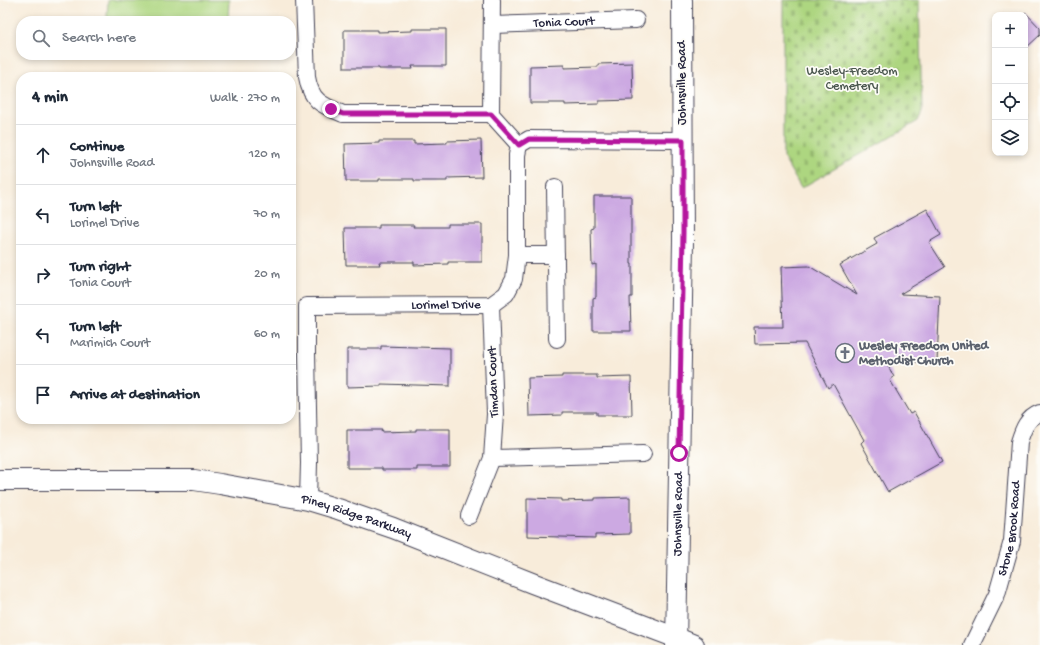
<!DOCTYPE html>
<meta charset="utf-8">
<style>
body{margin:0;font-family:"Gochi Hand",sans-serif;background:#f6f6f7;color:#1f2937}
.controls{position:absolute;right:12px;top:12px;display:grid;overflow:hidden;border-radius:8px;box-shadow:0 2px 6px #0003}
.controls button{width:36px;height:36px;display:grid;place-items:center;padding:0;border:0;border-bottom:1px solid #e0e1e3;background:#fff;color:#1f2937;font:20px sans-serif}
.stop{position:absolute;width:12px;height:12px;margin:-9px;border:3px solid #b5179e;border-radius:50%;background:#fff}
.stop.end{background:#b5179e;border-color:#fff;box-shadow:0 1px 4px #0008}
.list{margin:0;padding:0;list-style:none}
h2{display:flex;justify-content:space-between;align-items:center;height:52px;margin:0;padding:0 16px;font-size:17px}
h2 small{font-size:13px;font-weight:400;color:#747a83}
.list li{display:grid;grid-template-columns:26px 1fr auto;gap:12px;align-items:center;box-sizing:border-box;height:60px;padding:0 16px;border-top:1px solid #e0e1e3}
.list b{display:block;font-size:15px;white-space:nowrap}
.list p{margin:0;font-size:13px;white-space:nowrap;color:#747a83}
.list em{font-size:13px;font-style:normal;color:#747a83}
.icon{flex:none;width:22px;height:22px;fill:none;stroke:currentColor;stroke-width:2;stroke-linecap:round;stroke-linejoin:round}
.map{position:relative;flex:none;width:1040px;height:645px;overflow:hidden}
.search{position:absolute;background:#fff;box-shadow:0 2px 6px #0003;left:16px;top:16px;width:280px;height:44px;display:flex;align-items:center;gap:10px;box-sizing:border-box;padding:0 14px;border-radius:16px;color:#747a83;font-size:15px}
.panel{position:absolute;background:#fff;box-shadow:0 2px 6px #0003;left:16px;top:72px;width:280px;height:352px;border-radius:16px}
.map>svg:first-child{display:block}
.green{fill:#add680;stroke:#687c5e}
.cemetery{fill:url(#cemetery-stones);stroke:#687c5e}
.water{fill:url(#water-rules);stroke:#30657d}
.building{fill:#cca9e2}
.lines{fill:none;stroke-linecap:round;stroke-linejoin:round}
.minor-casing{stroke:#424053;stroke-width:18}
.tertiary-casing{stroke:#424053;stroke-width:22}
.minor{stroke:#fff;stroke-width:16}
.tertiary{stroke:#fff;stroke-width:20}
.route{stroke:#b5179e;stroke-width:5}
.labels{text-anchor:middle;dominant-baseline:central;stroke-width:3.5;stroke-linejoin:round;paint-order:stroke}
.street-label{font-size:13px;fill:#22223b;stroke:#fdfcf7}
.park-label{font-size:13px;fill:#4c5850;stroke:#fdfcf7}
.worship-label{font-size:13px;font-weight:bold;fill:#5b616d;stroke:#fdfcf7;text-anchor:start}
</style>
<div class="map">
<svg width="1040" height="645" viewBox="0 0 1040 645">
<defs>
<pattern id="cemetery-stones" width="16" height="16" patternUnits="userSpaceOnUse"><rect width="16" height="16" fill="#add680"/><path d="M2 7V4a2 2 0 0 1 4 0v3zM10 15v-3a2 2 0 0 1 4 0v3z" fill="#95b770"/></pattern>
<pattern id="water-rules" width="6" height="5" patternUnits="userSpaceOnUse"><rect width="6" height="5" fill="#3fa8bf"/><path d="M0 2.5h6" fill="none" stroke="#34889c"/></pattern>
</defs>
<rect width="100%" height="100%" fill="#fdfcf7"/>
<filter id="ink" filterUnits="userSpaceOnUse"><feTurbulence type="fractalNoise" baseFrequency=".025" numOctaves="2"/><feDisplacementMap in="SourceGraphic" scale="8" xChannelSelector="R" yChannelSelector="G"/><feConvolveMatrix kernelMatrix="1 2 1 2 8 2 1 2 1" color-interpolation-filters="sRGB"/></filter>
<filter id="wash" filterUnits="userSpaceOnUse"><feTurbulence type="fractalNoise" baseFrequency=".012" numOctaves="4" result="noise"/><feDisplacementMap in="SourceGraphic" scale="16" xChannelSelector="R" yChannelSelector="G"/><feGaussianBlur stdDeviation="0.9" result="paint"/><feColorMatrix in="noise" values="0 0 0 0 0 0 0 0 0 0 0 0 0 0 0 0 0 1.4 0 .05"/><feComposite in="paint" operator="in"/></filter>
<g filter="url(#wash)">
<rect width="100%" height="100%" fill="#f8ecda"/>
<!-- green -->
<path class="green" d="M108,0H229L228,21L107,18Z"/>
<!-- cemetery -->
<path class="cemetery" d="M783,0H919L922,112L918,121L801,188L783,157Z"/>
<!-- water -->
<path class="water" d="M1025,94L1029,99L1027,107L1029,116L1025,120Z"/>
<g id="blocks">
<!-- building -->
<g class="building">
<path d="M1025,12L1040,28V35L1025,49Z"/>
<path d="M412,29H446V66H412L413,69H379V68H344V30H378V32L412,31Z"/>
<path d="M632,63L633,100L599,101V104L565,105V103H530V66L564,65V68L598,67V64Z"/>
<path d="M481,140L482,177L447,178V181H414V179H379V181H346L345,144L379,143V141H414V144L447,143V141Z"/>
<path d="M594,196H631V264H632V297H630L631,331H593V298L596,297V264L592,265L591,229L594,228Z"/>
<path d="M927,209L941,235L929,242L945,267L900,294L940,296L937,362H886L894,377L890,380L910,414L914,412L942,462L888,492L861,443L864,440L833,384L828,388L805,343L755,344L754,327H783L781,267L809,266L857,295L840,265L877,244L874,238Z"/>
<path d="M448,224H482V262H448V264L414,265V262H379L380,265H346L345,228H379V225H414L413,227H448Z"/>
<path d="M381,346L450,348V386L381,384V386L347,387V349H381Z"/>
<path d="M562,375H597V378L631,377L632,415H597V412H562V415L529,416L528,378L562,377Z"/>
<path d="M416,429H450V467H417V470H382V468H347V430H382L381,432L416,431Z"/>
<path d="M630,497V534L595,535V538L527,536V498L561,499V501L595,500V498Z"/>
</g>
</g>
</g>
<g filter="url(#ink)">
<use href="#blocks" fill-opacity="0" stroke="#424053" stroke-width="1"/>
<g class="lines">
<defs>
<g id="minor">
<path d="M304,0L307,77C311,101 321,105 343,114H491"/>
<path d="M492,0L491,114L519,145"/>
<path id="s1" d="M492,25L636,20"/>
<path d="M555,187L557,339"/>
<path d="M517,255H556"/>
<path d="M492,458L643,454"/>
<path id="s2" d="M308,500L309,463L307,352V306L491,305L506,294L514,279L517,255V155L519,145L529,139L683,140"/>
<path d="M469,516L492,458L495,414L491,305"/>
<path id="s3" d="M972,645L997,594L1012,541L1019,442C1023,429 1027,418 1040,413"/>
</g>
<g id="tertiary">
<path id="s4" d="M0,480H194L220,484L308,500L338,509L393,528L532,583L677,638L694,645"/>
<path id="s5" d="M676,645L683,241L682,0"/>
</g>
</defs>
<!-- minor casing -->
<use href="#minor" class="minor-casing"/>
<!-- tertiary casing -->
<use href="#tertiary" class="tertiary-casing"/>
<!-- minor -->
<use href="#minor" class="minor"/>
<!-- tertiary -->
<use href="#tertiary" class="tertiary"/>
</g>
</g>
<g class="lines" filter="url(#ink)">
<!-- route -->
<path class="route" d="M331,109L343,114H491L519,145L529,139L683,140V233L679,453"/>
</g>
<!-- icons -->
<defs>
<symbol id="church-ring" viewBox="-11 -11 22 22"><circle r="9.5" fill="#fdfcf7" stroke="#6b7280" stroke-width="1.5"/><path d="M-1.2-6h2.4v3.5h3.3v2.4h-3.3V6h-2.4V-.1h-3.3v-2.4h3.3Z" fill="#6b7280"/></symbol>
</defs>
<g fill-rule="evenodd">
<use href="#church-ring" x="834" y="342" width="22" height="22"/>
</g>
<g class="labels">
<!-- street labels -->
<g class="street-label">
<text stroke="none"><textPath href="#s1" startOffset="72">Tonia Court</textPath></text>
<text transform="translate(682 83) rotate(-90)">Johnsville Road</text>
<text stroke="none"><textPath href="#s2" startOffset="333">Lorimel Drive</textPath></text>
<text transform="translate(494 382) rotate(-92)">Timdan Court</text>
<text stroke="none"><textPath href="#s5" startOffset="131">Johnsville Road</textPath></text>
<text stroke="none"><textPath href="#s4" startOffset="361">Piney Ridge Parkway</textPath></text>
<text stroke="none"><textPath href="#s3" startOffset="124">Stone Brook Road</textPath></text>
</g>
<!-- park labels -->
<g class="park-label">
<text x="852" y="71">Wesley-Freedom<tspan x="852" dy="15">Cemetery</tspan></text>
</g>
<!-- worship labels -->
<g class="worship-label">
<text x="859" y="346">Wesley Freedom United<tspan x="859" dy="15">Methodist Church</tspan></text>
</g>
</g>
</svg>
<div class="controls">
<button>+</button>
<button>−</button>
<button><svg class="icon" aria-label="locate" viewBox="0 0 24 24"><circle cx="12" cy="12" r="6"/><path d="M12 2v4M12 18v4M2 12h4M18 12h4"/></svg></button>
<button><svg class="icon" aria-label="layers" viewBox="0 0 24 24"><path d="M12 4l9 5-9 5-9-5zM3 14l9 5 9-5"/></svg></button>
</div>
<div class="stop" style="left:679px;top:453px"></div>
<div class="stop end" style="left:331px;top:109px"></div>
<div class="search"><svg class="icon" aria-label="search" viewBox="0 0 24 24"><circle cx="10" cy="10" r="6"/><path d="M15 15l6 6"/></svg>Search here</div>
<section class="panel">
<h2>4 min<small>Walk · 270 m</small></h2>
<ul class="list">
<li><svg class="icon" aria-label="ahead" viewBox="0 0 24 24"><path d="M12 20V5M6 11l6-6 6 6"/></svg><div><b>Continue</b><p>Johnsville Road</p></div><em>120 m</em></li>
<li><svg class="icon" aria-label="left" viewBox="0 0 24 24"><path d="M17 20v-9H6M10 6l-5 5 5 5"/></svg><div><b>Turn left</b><p>Lorimel Drive</p></div><em>70 m</em></li>
<li><svg class="icon" aria-label="right" viewBox="0 0 24 24"><path d="M7 20v-9h11M14 6l5 5-5 5"/></svg><div><b>Turn right</b><p>Tonia Court</p></div><em>20 m</em></li>
<li><svg class="icon" aria-label="left" viewBox="0 0 24 24"><path d="M17 20v-9H6M10 6l-5 5 5 5"/></svg><div><b>Turn left</b><p>Marimich Court</p></div><em>60 m</em></li>
<li><svg class="icon" aria-label="arrive" viewBox="0 0 24 24"><path d="M6 21V4h12l-3 4 3 4H6"/></svg><div><b>Arrive at destination</b></div></li>
</ul>
</section>
</div>
